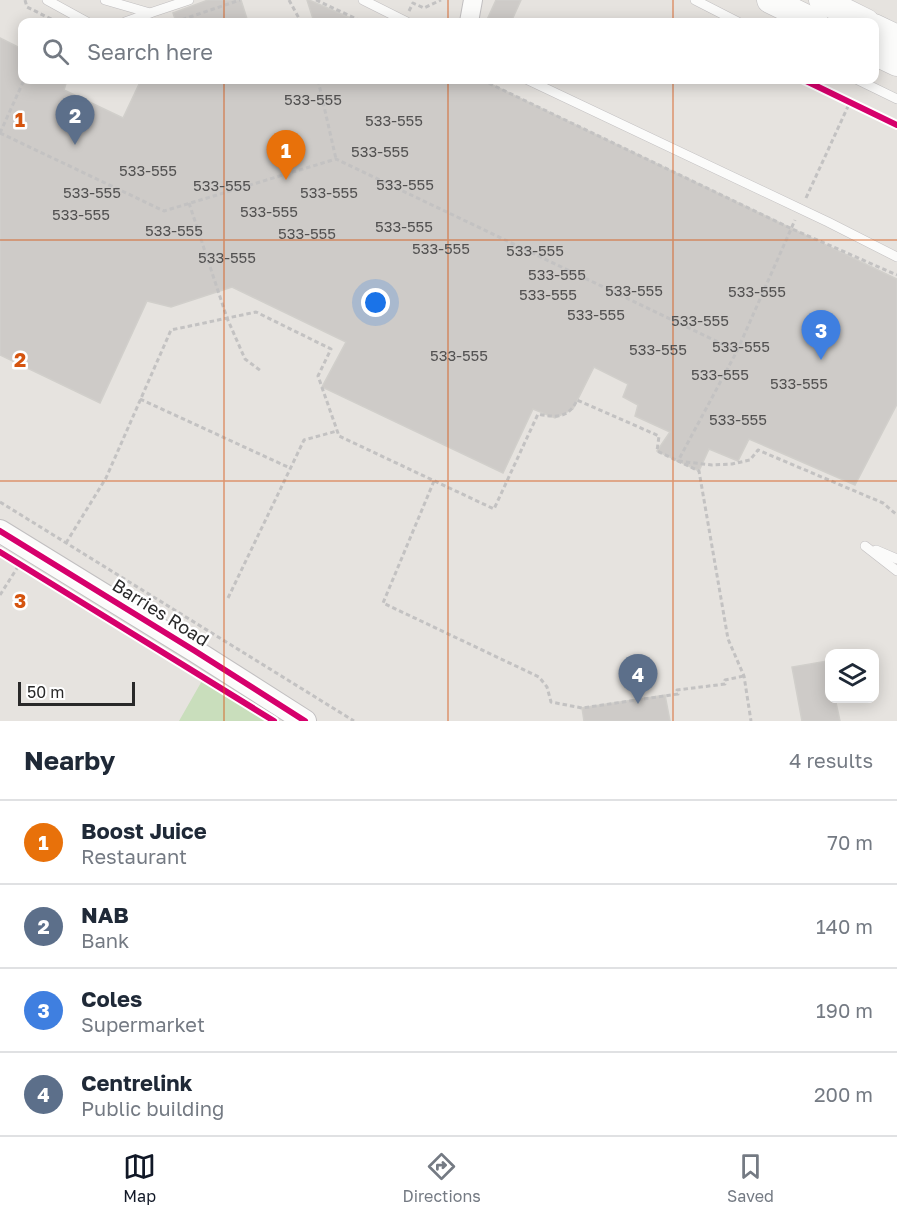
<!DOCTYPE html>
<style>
body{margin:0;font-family:"Golos Text",sans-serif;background:#f2f2f3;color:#1f2937}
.controls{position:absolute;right:18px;bottom:18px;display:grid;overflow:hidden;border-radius:12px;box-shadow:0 3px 15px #0003}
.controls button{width:54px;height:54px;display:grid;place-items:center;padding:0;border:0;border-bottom:2px solid #e0e1e3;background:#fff;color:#1f2937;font:30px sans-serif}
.scale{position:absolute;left:18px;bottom:15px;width:117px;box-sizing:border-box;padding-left:6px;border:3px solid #292929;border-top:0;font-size:16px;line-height:21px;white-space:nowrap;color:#292929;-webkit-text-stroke:4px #fff;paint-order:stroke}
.you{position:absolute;left:376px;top:303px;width:21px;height:21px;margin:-15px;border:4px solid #fff;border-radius:50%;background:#1a73e8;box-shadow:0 0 0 9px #1a73e833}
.badge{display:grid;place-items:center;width:39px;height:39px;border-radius:50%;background:#111827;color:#fff;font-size:20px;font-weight:700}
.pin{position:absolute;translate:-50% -50px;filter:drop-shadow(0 2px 3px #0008)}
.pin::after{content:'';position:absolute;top:32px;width:21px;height:18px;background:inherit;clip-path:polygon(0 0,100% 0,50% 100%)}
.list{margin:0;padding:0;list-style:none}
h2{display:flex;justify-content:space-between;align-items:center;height:78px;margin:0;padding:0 24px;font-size:26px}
h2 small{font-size:20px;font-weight:400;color:#747a83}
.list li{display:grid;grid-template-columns:39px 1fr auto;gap:18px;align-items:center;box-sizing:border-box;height:84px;padding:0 24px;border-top:2px solid #e0e1e3}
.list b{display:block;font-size:22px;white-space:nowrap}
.list p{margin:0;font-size:20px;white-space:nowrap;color:#747a83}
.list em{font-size:20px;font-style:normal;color:#747a83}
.icon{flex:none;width:33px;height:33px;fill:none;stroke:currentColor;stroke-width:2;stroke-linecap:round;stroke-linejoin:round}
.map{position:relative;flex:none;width:897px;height:721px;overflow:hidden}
.search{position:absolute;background:#fff;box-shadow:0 3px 15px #0003;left:18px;right:18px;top:18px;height:66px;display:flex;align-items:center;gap:15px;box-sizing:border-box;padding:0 21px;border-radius:12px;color:#747a83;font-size:22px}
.sheet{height:414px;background:#fff}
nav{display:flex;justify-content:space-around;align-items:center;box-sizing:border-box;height:84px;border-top:2px solid #e0e1e3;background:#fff;font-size:16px;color:#747a83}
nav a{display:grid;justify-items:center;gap:3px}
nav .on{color:#111827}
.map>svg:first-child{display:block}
.green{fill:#c9debc}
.building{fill:#cecbc8;stroke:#d1cfcb;stroke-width:1.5}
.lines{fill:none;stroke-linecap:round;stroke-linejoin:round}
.service-casing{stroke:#c1bfc0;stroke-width:10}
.minor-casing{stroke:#c1bfc0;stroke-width:20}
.tertiary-casing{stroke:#c1bfc0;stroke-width:24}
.secondary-casing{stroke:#c1bfc0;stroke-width:27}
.path{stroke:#c3c2c2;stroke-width:3;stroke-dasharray:4.5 3;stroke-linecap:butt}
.service{stroke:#fbfbfa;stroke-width:9}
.minor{stroke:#fbfbfa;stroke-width:18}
.tertiary{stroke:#fbfbfa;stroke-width:22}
.secondary{stroke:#fbfbfa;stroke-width:26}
.cycleway-casing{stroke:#fff;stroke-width:10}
.cycleway{stroke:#d6006c;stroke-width:6}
.grid{fill:none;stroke:#d5540f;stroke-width:1.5;stroke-opacity:0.55}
.labels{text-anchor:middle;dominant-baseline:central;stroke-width:5;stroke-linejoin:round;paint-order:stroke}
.number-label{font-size:15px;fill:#535252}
.street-label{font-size:18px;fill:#292929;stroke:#fff}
.grid-label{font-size:20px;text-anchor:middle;font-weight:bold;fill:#d5540f;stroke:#fff;stroke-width:5;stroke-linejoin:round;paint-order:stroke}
</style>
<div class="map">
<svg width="897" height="721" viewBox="0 0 897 721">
<rect width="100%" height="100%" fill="#e6e3df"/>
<!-- green -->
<path class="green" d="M203,679L271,721H272H179Z"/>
<!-- building -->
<g class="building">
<path d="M208,0H241L248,22H176L173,13Z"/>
<path d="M307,0H309L360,22H314Z"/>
<path d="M496,0H521L511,22H486Z"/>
<path d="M0,38L22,49V80H67L64,90L123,118L141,80H482L897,279V404L855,485L749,439L738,461L709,449L699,471L657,451L670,432L635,416L638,405L623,397L628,384L594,367L573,409L555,418L533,409L503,473L322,387L346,342L232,287L171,307L147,301L100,403L0,355Z"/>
<path d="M827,661L830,673V698H835L840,721H802L792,667Z"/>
<path d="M665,695L670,721H584L582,708Z"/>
</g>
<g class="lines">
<defs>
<g id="service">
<path d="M47,0L87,22"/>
<path d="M105,0L150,13L189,0"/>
<path d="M363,0L407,22"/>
<path d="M695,0L738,22"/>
<path d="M125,22L150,13"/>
<path d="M528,80L828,222L897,257"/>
<path d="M858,80L897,99"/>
<path d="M865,546L897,571"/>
<path d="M876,550L897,559"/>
</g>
<path id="minor" d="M469,22L473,0"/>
<path id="tertiary" d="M0,531L195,651L305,721"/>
<g id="secondary">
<path d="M770,0L815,22"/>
<path d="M822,0L866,22"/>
<path d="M874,27L897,38"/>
<path d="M874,52L897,63"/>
</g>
</defs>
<!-- service casing -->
<use href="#service" class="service-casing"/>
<!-- minor casing -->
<use href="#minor" class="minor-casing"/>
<!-- tertiary casing -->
<use href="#tertiary" class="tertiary-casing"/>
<!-- secondary casing -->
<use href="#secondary" class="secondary-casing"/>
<!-- path -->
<g class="path">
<path d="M25,0L27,7L57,22"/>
<path d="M289,0L301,22"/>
<path d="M316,0L363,22"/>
<path d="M409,11L413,3L424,8L441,0"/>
<path d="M175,22L240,0"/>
<path d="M318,80L336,159"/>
<path d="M482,80L790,228L897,275"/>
<path d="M0,133L164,211L336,159L737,351L678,461L699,471L728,639L744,676L751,721"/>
<path d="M0,133L24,80"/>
<path d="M806,198L850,102"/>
<path d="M189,203L227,318L245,359L261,371"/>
<path d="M737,351L795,220"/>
<path d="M140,399L290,468"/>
<path d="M434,481L383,603L539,677L547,687L551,702L582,708L678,694L677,690L725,684V680L744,676"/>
<path d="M0,502L354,721"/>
<path d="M66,543L106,478L171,330L256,312L331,349L318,376L339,436L494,509L538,414C556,418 569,418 577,400L659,436L657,451L678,461L712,465L732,464L750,460L758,450L883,503L897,515"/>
<path d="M0,595L19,565"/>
<path d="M228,598L304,440L337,431"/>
</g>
<!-- service -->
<use href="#service" class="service"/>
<!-- minor -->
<use href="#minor" class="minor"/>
<!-- tertiary -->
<use href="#tertiary" class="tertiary"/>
<!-- secondary -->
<use href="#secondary" class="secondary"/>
<defs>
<g id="cycleway">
<path d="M804,80L897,125"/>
<path d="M0,531L195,651L305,721"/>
<path d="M0,552L274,721"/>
</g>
</defs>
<!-- cycleway casing -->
<use href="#cycleway" class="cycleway-casing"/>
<!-- cycleway -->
<use href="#cycleway" class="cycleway"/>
</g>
<!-- grid -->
<path class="grid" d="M224,0V22M448,0V22M673,0V22M224,80V721M448,80V721M673,80V721M0,240H897M0,481H897"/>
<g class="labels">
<!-- number labels -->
<g class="number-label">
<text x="313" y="99">533-555</text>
<text x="394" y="120">533-555</text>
<text x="380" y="151">533-555</text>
<text x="148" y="170">533-555</text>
<text x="405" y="184">533-555</text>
<text x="222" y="185">533-555</text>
<text x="92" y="192">533-555</text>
<text x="329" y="192">533-555</text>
<text x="269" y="211">533-555</text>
<text x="81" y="214">533-555</text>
<text x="404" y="226">533-555</text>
<text x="174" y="230">533-555</text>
<text x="307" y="233">533-555</text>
<text x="441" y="248">533-555</text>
<text x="535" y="250">533-555</text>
<text x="227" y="257">533-555</text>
<text x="557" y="274">533-555</text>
<text x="634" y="290">533-555</text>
<text x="757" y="291">533-555</text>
<text x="548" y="294">533-555</text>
<text x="596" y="314">533-555</text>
<text x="700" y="320">533-555</text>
<text x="741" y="346">533-555</text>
<text x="658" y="349">533-555</text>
<text x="459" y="355">533-555</text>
<text x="720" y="374">533-555</text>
<text x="799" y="383">533-555</text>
<text x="738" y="419">533-555</text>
</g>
<!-- street labels -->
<g class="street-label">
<text transform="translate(161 612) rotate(32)">Barries Road</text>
</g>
</g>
<g class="grid-label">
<text x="20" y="127">1</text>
<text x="20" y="367">2</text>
<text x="20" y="608">3</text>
</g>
</svg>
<div class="controls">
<button><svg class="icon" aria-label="layers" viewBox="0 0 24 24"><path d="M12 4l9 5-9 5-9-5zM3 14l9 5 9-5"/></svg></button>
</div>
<div class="scale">50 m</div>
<div class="you"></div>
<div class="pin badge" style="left:286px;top:180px;background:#e8710a">1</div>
<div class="pin badge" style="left:75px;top:145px;background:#5c6f8a">2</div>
<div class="pin badge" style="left:821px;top:360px;background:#3f7fe0">3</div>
<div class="pin badge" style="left:638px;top:704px;background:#5c6f8a">4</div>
<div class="search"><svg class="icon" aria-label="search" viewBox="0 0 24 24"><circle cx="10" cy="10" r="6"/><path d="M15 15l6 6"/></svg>Search here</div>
</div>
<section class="sheet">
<h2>Nearby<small>4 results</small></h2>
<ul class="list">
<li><span class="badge" style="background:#e8710a">1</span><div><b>Boost Juice</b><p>Restaurant</p></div><em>70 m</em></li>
<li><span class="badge" style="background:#5c6f8a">2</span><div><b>NAB</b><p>Bank</p></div><em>140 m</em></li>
<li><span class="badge" style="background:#3f7fe0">3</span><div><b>Coles</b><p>Supermarket</p></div><em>190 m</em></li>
<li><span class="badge" style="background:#5c6f8a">4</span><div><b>Centrelink</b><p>Public building</p></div><em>200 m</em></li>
</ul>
</section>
<nav>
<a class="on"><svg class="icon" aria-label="map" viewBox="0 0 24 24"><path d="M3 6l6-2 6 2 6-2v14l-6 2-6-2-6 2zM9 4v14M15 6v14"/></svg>Map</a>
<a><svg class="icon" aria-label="directions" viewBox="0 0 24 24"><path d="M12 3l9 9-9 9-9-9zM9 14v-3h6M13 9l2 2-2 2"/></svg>Directions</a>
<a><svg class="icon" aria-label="saved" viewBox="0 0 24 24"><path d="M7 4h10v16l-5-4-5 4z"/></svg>Saved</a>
</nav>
